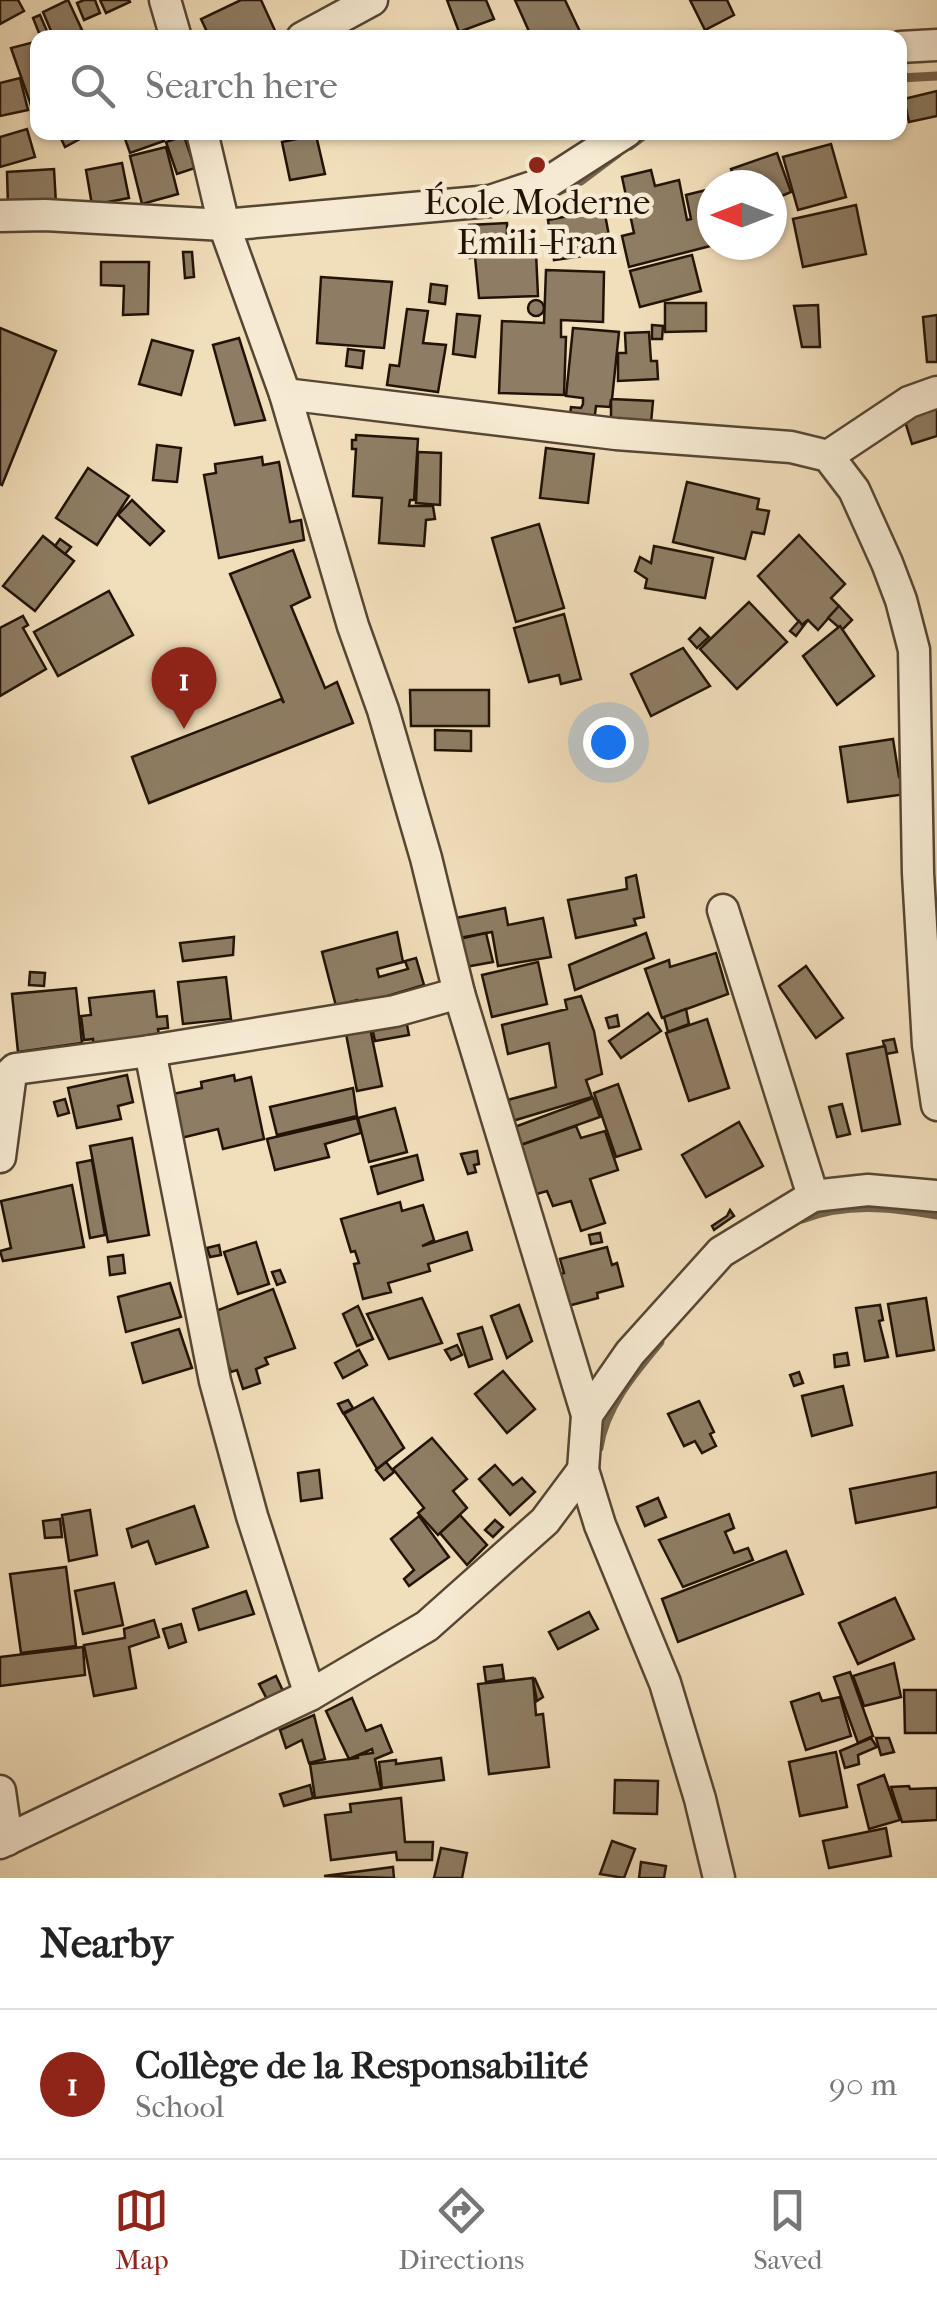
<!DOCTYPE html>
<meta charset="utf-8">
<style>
body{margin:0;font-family:"IM FELL French Canon",serif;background:#f2f2f2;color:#222}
.compass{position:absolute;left:697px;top:170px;width:90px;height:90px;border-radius:50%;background:#fff;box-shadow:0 2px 8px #0004;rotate:270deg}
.you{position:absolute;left:608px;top:742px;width:35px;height:35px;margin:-25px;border:8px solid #fff;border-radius:50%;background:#1a73e8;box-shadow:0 0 0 15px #1a73e833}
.badge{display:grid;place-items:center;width:65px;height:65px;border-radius:50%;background:#8f2418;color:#fff;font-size:32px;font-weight:700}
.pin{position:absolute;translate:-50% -82px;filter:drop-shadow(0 2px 5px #0008)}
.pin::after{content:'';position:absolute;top:52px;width:35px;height:30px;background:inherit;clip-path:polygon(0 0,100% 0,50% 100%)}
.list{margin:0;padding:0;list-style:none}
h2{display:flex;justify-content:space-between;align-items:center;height:130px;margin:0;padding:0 40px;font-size:42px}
h2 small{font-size:32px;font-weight:400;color:#767676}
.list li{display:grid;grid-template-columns:65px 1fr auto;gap:30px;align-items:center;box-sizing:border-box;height:150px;padding:0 40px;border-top:2px solid #e0e0e0}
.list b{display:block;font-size:38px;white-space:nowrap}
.list p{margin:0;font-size:32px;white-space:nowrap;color:#767676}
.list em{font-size:32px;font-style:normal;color:#767676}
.icon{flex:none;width:55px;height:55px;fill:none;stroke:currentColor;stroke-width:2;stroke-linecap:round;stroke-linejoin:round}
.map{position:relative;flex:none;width:937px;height:1878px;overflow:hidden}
.search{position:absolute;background:#fff;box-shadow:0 2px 8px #0004;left:30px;right:30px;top:30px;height:110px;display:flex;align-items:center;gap:25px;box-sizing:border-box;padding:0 35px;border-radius:20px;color:#767676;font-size:38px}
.sheet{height:280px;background:#fff}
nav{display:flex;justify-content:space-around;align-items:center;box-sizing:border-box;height:140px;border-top:2px solid #e0e0e0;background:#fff;font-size:28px;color:#767676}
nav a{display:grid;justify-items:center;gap:5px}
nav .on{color:#8f2418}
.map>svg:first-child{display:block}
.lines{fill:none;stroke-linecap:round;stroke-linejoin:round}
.stream{stroke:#74634d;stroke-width:9}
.building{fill:#8e7d64;stroke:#221306;stroke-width:2.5}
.street-casing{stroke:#564633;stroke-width:35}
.street{stroke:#f6ead2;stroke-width:30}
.poi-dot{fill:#8f2418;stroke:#f6ead2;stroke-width:4}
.labels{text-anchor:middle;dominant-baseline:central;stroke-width:9;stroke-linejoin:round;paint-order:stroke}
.poi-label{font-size:35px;fill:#221306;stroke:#f6ead2}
</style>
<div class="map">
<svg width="937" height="1878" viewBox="0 0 937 1878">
<rect width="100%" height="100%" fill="#f1deba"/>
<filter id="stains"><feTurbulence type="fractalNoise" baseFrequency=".002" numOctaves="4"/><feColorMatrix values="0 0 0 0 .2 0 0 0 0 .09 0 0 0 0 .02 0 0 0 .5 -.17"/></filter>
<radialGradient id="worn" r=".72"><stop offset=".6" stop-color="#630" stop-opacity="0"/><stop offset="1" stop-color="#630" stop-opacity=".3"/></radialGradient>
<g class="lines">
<!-- stream -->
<g class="stream">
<path d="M900,78L937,76"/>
<path d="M630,146L649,132"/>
<path d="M559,191L581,181L617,154"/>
<path d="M802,1219C847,1202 890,1207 937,1215"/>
<path d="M599,1448C605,1407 634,1373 660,1342"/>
</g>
</g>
<!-- building -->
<g class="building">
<path d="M0,0H18L24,11L0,24Z"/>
<path d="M68,0L82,30L65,38H54L43,12Z"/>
<path d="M84,0H95L100,13L84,20L77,3Z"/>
<path d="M100,0H129L130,2L106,13Z"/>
<path d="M241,0H261L277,35L270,38H210L201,19Z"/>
<path d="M447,0H486L494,19L459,32Z"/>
<path d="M515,0H565L583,38H532Z"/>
<path d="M690,0H727L734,15L705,30Z"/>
<path d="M40,15L50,38H41L33,18Z"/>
<path d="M38,41V109L33,111L11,48Z"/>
<path d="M20,78L28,110L0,116V83Z"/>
<path d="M937,91V116L909,122L904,99Z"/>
<path d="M27,129L35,157L0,167V137Z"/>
<path d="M58,132H90L91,133L65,147Z"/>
<path d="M133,132H161L164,141L130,153L124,136Z"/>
<path d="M316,135L325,174L290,180L282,142Z"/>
<path d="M184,136L195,168L177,174L166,142Z"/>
<path d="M831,144L846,197L798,210L783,157Z"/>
<path d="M166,147L178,194L142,204L130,156Z"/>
<path d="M777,153L791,192L772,200V185H737L731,169Z"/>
<path d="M122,163L129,198L92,205L86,170Z"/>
<path d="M54,169L56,204L8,206L7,172Z"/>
<path d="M651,170L655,186L679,180L687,220L691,219L686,195L706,190L712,214L707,215L714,245L629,267L622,236L634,233L622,177Z"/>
<path d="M856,205L866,254L803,267L793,219Z"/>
<path d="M604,209L612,252L554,260L548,220Z"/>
<path d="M507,223V233L535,231L538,296L479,298L475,257L470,258L469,225Z"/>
<path d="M183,252H192L194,277L185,278Z"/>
<path d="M692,255L701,291L640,307L630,271Z"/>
<path d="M101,262H149L148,314L123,315L124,286L101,285Z"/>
<path d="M546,270L604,272L603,322L561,320V337H566L564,395L499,393L502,321L544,323Z"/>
<path d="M321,277L392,282L384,348L317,343Z"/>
<path d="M431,284L447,286L445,304L429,302Z"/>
<circle cx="536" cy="308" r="8"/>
<path d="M665,303H706V331L665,332Z"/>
<path d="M818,305L820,347H802L794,306Z"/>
<path d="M407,309L428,311L423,343L446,345L438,392L387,385L390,365L399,366Z"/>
<path d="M457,314L480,316L475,357L453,354Z"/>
<path d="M937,315V362H927L923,317Z"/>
<path d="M652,325L663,326L662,339H652Z"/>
<path d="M0,328L56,351L2,485L0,484Z"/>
<path d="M573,328L619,332L612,399L653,401L651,423L611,424V399L610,407L596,406L594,422L570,416L571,407L581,408L583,404V398L566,396Z"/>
<path d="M649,332L651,361H657L658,379L618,381V353H626L625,333Z"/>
<path d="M239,338L265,420L235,425L213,345Z"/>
<path d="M152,340L193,351L181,395L139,384Z"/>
<path d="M348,349L364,351L362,368L346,366Z"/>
<path d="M937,408V436L912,444L904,418Z"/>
<path d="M356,435L418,439L414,500H410L409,506H433L435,519L426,520L424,546L379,543L382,498L353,496L356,449H352V440H356Z"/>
<path d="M157,445L181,448L177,482L153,480Z"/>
<path d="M546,448L594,454L588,503L540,498Z"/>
<path d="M418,452L441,453L440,505L416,503Z"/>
<path d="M262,457L263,465L279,462L290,522L301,520L304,540L219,558L204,475L216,473L215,464Z"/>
<path d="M88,468L129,496L97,545L56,518Z"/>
<path d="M687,482L759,499L757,509L769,511L764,534L752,532L745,559L673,542Z"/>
<path d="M132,500L164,531L150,545L118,515Z"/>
<path d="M539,524L564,608L516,622L492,538Z"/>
<path d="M799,535L845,584L831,598L839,606L818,630L808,620L802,625L758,576Z"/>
<path d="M43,536L74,561L35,611L3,586Z"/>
<path d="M60,539L71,547L65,554L55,546Z"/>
<path d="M654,546L713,558L705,598L645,588L647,579L635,571L640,557L651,563Z"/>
<path d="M293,550L310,597L291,606L325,688L337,682L353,723L149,803L132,757L281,699L284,703L230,574Z"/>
<path d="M109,591L133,635L58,676L34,632Z"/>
<path d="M749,602L787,642L737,689L700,649Z"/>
<path d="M839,606L852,620L842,630L828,618Z"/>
<path d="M564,614L581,679L561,684L559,675L529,682L514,628Z"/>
<path d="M23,616L28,625L23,628L46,669L0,696V628Z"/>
<path d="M808,620L796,636L790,631L799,621L802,625Z"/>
<path d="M840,626L874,676L837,705L803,656Z"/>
<path d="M700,628L709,637L697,648L689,639Z"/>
<path d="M683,648L710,686L651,716L631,674Z"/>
<path d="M410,690H489V726H411Z"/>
<path d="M435,730L471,731V751L435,750Z"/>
<path d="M893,739L899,777L904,776L906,794L848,802L840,747Z"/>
<path d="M636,875L644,917L634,919L636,925L576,938L568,900L627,889L626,878Z"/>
<path d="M505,908L508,925L543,918L551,957L498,966L492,932L459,938L456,918Z"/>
<path d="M397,932L403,962L377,969L379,977L408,969L405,961L416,958L424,985L358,1005L357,1000L336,1006L322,952Z"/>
<path d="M486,933L493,962L465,967L459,939Z"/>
<path d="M646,933L654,958L575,990L569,965Z"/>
<path d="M234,937L233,955L183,961L180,943Z"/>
<path d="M716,953L728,994L662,1018L645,969L669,960L670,967Z"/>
<path d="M538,962L547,1004L492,1017L482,975Z"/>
<path d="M806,966L843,1018L816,1038L779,986Z"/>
<path d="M30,972L45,973L44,986L29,985Z"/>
<path d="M226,977L231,1019L183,1024L178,982Z"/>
<path d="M76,988L82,1043L18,1052L12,994Z"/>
<path d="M154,991L157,1017L167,1016L168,1028L158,1029L160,1042L94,1049L93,1039L84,1040L81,1016L91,1015L89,998Z"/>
<path d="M581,996L594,1031L602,1074L586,1080L592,1097L506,1123L500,1102L556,1087L549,1043L508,1054L502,1025L567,1009L565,1000Z"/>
<path d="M686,1009L689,1024L668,1032L664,1017Z"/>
<path d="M648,1013L661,1031L621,1058L609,1041Z"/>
<path d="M617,1015L619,1026L609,1028L606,1018Z"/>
<path d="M707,1019L729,1088L689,1101L666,1033Z"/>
<path d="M406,1020L409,1035L375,1041L372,1027Z"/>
<path d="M370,1028L382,1086L357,1091L346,1034Z"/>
<path d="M894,1039L897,1052L886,1054L883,1041Z"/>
<path d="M885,1046L900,1124L862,1131L847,1054Z"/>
<path d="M127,1075L133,1102L118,1106L121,1119L77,1128L68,1088Z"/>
<path d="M234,1075L235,1081L251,1077L264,1139L223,1149L218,1129L177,1139L168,1095L202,1088L201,1082Z"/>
<path d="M618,1084L641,1149L616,1157L594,1093Z"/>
<path d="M353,1088L357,1116L277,1135L270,1107Z"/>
<path d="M593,1098L600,1117L515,1147L509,1129Z"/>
<path d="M65,1099L69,1113L58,1116L54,1102Z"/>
<path d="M842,1104L850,1134L837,1137L829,1107Z"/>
<path d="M395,1108L407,1152L369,1162L358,1118Z"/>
<path d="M357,1118L361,1133L325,1144L329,1157L275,1170L267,1139Z"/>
<path d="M739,1122L763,1166L706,1197L682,1155Z"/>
<path d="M576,1126L581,1138L605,1131L618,1170L590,1179L605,1223L581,1231L571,1201L553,1206L547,1191L530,1196L515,1147Z"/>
<path d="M132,1138L149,1235L108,1242L90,1146Z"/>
<path d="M477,1151L479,1164L474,1165L476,1172L468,1174L461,1154Z"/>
<path d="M417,1155L423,1180L378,1194L371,1167Z"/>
<path d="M92,1160L105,1235L90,1238L77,1163Z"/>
<path d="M72,1185L84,1247L3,1261L0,1251L11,1248L1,1201Z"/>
<path d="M400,1202L402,1211L423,1205L434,1240L422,1246L467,1232L472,1250L428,1264L430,1271L388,1283L391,1292L363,1299L354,1264L359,1263L355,1251L351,1252L341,1219Z"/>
<path d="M730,1210L734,1216L714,1230L712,1226L727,1216Z"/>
<path d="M600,1233L602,1242L591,1244L589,1235Z"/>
<path d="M256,1242L269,1284L238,1294L224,1252Z"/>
<path d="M219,1245L221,1255L210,1257L207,1248Z"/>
<path d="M607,1247L612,1265L617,1263L623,1286L597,1293L598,1298L568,1306L560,1274L564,1273L560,1259Z"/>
<path d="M123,1255L125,1273L110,1275L108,1257Z"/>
<path d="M280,1270L285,1282L277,1285L272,1272Z"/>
<path d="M170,1283L181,1317L126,1332L118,1297Z"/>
<path d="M273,1289L295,1348L265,1358L268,1364L256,1369L260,1383L243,1389L237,1370L231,1372L208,1314Z"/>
<path d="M422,1298L442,1343L389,1359L367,1314Z"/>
<path d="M926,1298L934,1350L897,1356L888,1304Z"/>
<path d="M519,1305L532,1341L507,1358L491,1316Z"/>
<path d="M880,1305L883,1320L879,1321L888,1357L865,1361L856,1308Z"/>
<path d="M358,1306L373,1339L357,1346L343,1314Z"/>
<path d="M482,1327L492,1359L469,1367L458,1334Z"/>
<path d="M179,1329L192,1368L143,1383L132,1343Z"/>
<path d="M457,1345L462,1355L451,1360L445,1350Z"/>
<path d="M359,1350L367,1365L343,1378L335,1363Z"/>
<path d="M847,1353L849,1365L835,1367L834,1355Z"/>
<path d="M503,1371L535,1409L507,1433L475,1394Z"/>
<path d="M799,1372L803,1383L794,1386L790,1375Z"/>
<path d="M843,1386L852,1425L812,1436L802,1396Z"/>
<path d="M373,1398L404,1448L377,1469L344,1414Z"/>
<path d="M348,1400L353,1408L343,1413L338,1404Z"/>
<path d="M699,1401L714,1432L710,1434L716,1446L702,1453L695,1441L684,1446L668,1414Z"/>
<path d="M432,1438L467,1479L453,1491L467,1508L438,1535L418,1513L424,1508L393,1469Z"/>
<path d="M386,1462L394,1472L384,1480L376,1470Z"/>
<path d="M495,1465L513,1485L522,1478L535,1492L510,1515L479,1479Z"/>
<path d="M319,1470L322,1498L301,1501L298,1473Z"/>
<path d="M937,1472V1507L856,1523L850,1489Z"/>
<path d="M658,1498L666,1517L645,1526L637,1507Z"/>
<path d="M194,1506L208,1547L156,1564L148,1541L132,1547L127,1529Z"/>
<path d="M90,1510L97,1555L69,1561L62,1515Z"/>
<path d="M729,1514L734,1528L725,1532L734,1553L748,1548L753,1560L683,1587L659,1540Z"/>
<path d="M460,1515L487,1545L467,1565L440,1533Z"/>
<path d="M419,1516L449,1557L409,1586L404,1579L414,1570L391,1539Z"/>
<path d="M60,1519L62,1537L45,1538L43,1521Z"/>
<path d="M495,1520L503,1527L493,1537L485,1530Z"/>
<path d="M786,1551L803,1594L678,1642L662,1599Z"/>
<path d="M66,1567L76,1646L21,1653L10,1574Z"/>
<path d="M114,1583L123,1625L83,1634L75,1591Z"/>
<path d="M246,1591L254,1614L199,1630L193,1609Z"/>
<path d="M895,1598L914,1639L858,1664L839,1623Z"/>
<path d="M589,1612L598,1629L558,1649L549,1632Z"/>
<path d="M154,1620L159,1637L129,1647L136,1688L94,1696L84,1645L125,1638L124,1629Z"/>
<path d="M181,1624L186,1642L169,1648L163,1629Z"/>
<path d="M83,1647L85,1675L0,1686V1657Z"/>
<path d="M894,1663L901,1697L864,1706L853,1676Z"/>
<path d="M502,1665L504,1679L486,1682L484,1667Z"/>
<path d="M850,1672L873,1736L858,1743L834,1677Z"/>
<path d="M276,1676L283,1691L267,1699L259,1684Z"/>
<path d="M533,1678L536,1715L543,1714L549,1767L489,1774L478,1684Z"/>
<path d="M535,1679L543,1697L537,1701L533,1680Z"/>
<path d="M904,1690H937V1733H905Z"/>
<path d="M819,1693L822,1701L840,1697L851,1736L806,1750L791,1702Z"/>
<path d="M352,1698L366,1731L381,1725L392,1752L375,1759L381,1789L315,1798L310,1764L358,1758V1755L373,1753L372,1749L349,1759L326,1711Z"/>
<path d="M314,1715L325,1759L309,1763L302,1740L286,1748L280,1730Z"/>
<path d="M871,1738L877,1747L858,1755L859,1764L845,1768L840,1751Z"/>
<path d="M876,1738H889L894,1752L881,1755Z"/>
<path d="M836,1752L847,1807L800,1816L789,1762Z"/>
<path d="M441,1758L444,1780L382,1788L379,1762L396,1760V1764Z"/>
<path d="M884,1775L900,1820L869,1829L858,1785Z"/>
<path d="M615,1780L658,1781L657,1814L614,1813Z"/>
<path d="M310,1785L313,1798L284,1806L280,1794Z"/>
<path d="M909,1786L910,1789L937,1788V1820L902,1822L891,1787Z"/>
<path d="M401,1798L405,1842H433L432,1860H397L396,1852L331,1860L325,1815L351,1812L350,1804Z"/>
<path d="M886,1828L891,1856L829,1868L823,1841Z"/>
<path d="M612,1841L635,1849L624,1878L600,1874Z"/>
<path d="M441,1848L467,1853L462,1878H434Z"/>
<path d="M641,1862L666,1866L664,1878H639Z"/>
<path d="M393,1867L394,1878L324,1876Z"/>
</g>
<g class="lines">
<defs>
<g id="street">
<path d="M165,0L176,38"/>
<path d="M302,38L372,0"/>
<path d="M900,47L937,45"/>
<path d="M202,132L224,225L285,394L353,626L383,710L426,858L459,993L587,1415L583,1470L600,1525L665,1683L700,1799L719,1878"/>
<path d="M0,216L45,215L224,225L490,201L550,181L626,132"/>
<path d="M285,394L616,434L791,447L828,456L854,490L887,563L901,600L914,650L918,873L928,1045L937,1105"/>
<path d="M828,456L909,402L937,392"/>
<path d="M723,910L813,1196"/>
<path d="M150,1051L215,1381L252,1516L310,1695"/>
<path d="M0,1157L11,1073L15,1069L150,1051L395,1011L459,993"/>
<path d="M587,1415L630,1353L721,1252L813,1196L868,1190L937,1196"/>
<path d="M0,1791L7,1840"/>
<path d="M0,1843L310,1695L427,1626L545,1521L583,1470"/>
</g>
</defs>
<!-- street casing -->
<use href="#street" class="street-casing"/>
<!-- street -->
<use href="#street" class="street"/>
</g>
<!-- markers -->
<circle class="poi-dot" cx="537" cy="165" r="10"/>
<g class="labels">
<!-- poi labels -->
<g class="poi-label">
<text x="537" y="202">École Moderne<tspan x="537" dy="40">Emili-Fran</tspan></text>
</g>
</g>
<rect width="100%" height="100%" filter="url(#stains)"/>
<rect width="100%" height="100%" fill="url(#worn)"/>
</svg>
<svg class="compass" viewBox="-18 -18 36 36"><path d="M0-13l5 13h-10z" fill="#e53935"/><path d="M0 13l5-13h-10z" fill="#767676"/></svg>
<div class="you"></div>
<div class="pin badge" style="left:184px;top:729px">1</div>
<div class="search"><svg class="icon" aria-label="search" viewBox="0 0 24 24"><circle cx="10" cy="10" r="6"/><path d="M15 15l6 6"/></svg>Search here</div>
</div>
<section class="sheet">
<h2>Nearby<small></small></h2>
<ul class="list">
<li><span class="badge">1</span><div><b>Collège de la Responsabilité</b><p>School</p></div><em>90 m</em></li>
</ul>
</section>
<nav>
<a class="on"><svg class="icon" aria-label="map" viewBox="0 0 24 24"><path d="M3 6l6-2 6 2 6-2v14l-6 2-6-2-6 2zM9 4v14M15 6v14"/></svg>Map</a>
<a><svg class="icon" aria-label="directions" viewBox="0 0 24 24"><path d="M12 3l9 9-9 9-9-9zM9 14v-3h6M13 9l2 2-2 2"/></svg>Directions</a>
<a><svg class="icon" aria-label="saved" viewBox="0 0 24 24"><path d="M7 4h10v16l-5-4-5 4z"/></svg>Saved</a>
</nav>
